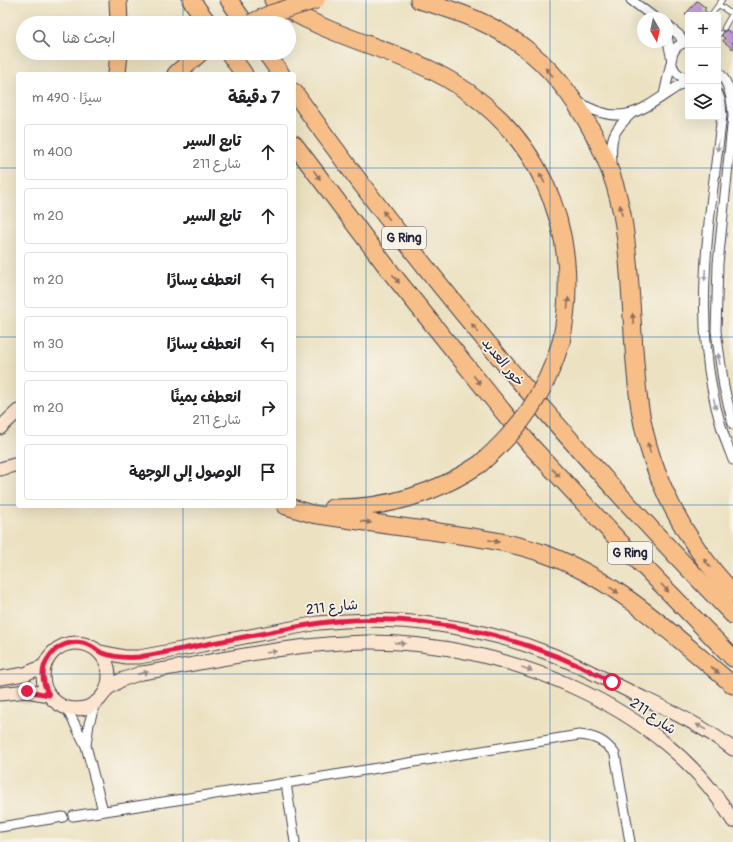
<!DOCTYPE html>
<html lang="ar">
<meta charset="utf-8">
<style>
body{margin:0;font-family:Pangolin,"Playpen Sans Arabic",sans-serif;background:#f6f6f6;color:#202124;direction:rtl}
.controls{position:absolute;right:12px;top:12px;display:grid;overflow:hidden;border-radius:4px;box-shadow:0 4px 16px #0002}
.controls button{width:36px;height:36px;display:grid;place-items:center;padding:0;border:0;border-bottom:1px solid #e0e0e0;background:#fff;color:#202124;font:20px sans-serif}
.compass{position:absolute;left:637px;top:12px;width:36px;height:36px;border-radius:50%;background:#fff;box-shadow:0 4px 16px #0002;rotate:171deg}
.stop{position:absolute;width:12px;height:12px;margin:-9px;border:3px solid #e11d48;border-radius:50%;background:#fff}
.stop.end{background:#e11d48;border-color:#fff;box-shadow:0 1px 4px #0008}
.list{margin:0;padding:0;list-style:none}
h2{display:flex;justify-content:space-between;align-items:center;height:52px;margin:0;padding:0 16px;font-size:17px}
h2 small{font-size:13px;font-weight:400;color:#757577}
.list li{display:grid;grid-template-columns:26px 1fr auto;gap:12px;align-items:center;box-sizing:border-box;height:56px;margin:0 8px 8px;padding:0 8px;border:1px solid #e0e0e0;border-radius:4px}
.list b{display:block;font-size:15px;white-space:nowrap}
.list p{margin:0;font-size:13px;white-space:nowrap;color:#757577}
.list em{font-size:13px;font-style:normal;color:#757577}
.icon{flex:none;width:22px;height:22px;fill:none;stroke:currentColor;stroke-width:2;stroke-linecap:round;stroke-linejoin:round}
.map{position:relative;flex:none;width:733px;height:842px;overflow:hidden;direction:ltr}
.search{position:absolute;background:#fff;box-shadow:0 4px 16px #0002;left:16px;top:16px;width:280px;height:44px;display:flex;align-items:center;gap:10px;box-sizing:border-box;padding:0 14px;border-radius:22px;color:#757577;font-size:15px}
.panel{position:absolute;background:#fff;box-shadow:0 4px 16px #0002;left:16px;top:72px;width:280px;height:436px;border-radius:4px;direction:rtl}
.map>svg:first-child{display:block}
.building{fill:#c098d4}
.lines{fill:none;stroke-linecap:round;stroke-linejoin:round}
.service-casing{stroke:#403f4f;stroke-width:6}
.minor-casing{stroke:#403f4f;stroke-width:11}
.secondary-casing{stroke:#403f4f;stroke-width:15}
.motorway-casing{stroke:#403f4f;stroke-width:19}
.service{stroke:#fff;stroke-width:4.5}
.minor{stroke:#fff;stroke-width:9}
.secondary{stroke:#fce5cf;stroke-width:13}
.motorway{stroke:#f7be87;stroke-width:17}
.motorway-bridge-casing{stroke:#403f4f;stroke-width:19;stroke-linecap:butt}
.motorway-bridge{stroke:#f7be87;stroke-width:17}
.oneway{fill:#8c7061}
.oneway2{fill:#9c9ca7}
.oneway3{fill:#9a8d8c}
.route{stroke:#e11d48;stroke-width:5}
.grid{fill:none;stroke:#1f6fb2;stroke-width:1;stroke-opacity:0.55}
.labels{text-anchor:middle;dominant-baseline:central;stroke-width:3.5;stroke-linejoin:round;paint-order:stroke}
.shield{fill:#f7f3e8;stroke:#62616f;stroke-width:1}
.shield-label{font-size:13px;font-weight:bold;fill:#22223b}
.street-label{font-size:14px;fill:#22223b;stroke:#f7f3e8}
</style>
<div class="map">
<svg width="733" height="842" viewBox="0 0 733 842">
<rect width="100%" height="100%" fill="#f7f3e8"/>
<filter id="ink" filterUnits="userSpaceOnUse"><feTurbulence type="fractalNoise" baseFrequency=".025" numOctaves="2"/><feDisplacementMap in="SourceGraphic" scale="8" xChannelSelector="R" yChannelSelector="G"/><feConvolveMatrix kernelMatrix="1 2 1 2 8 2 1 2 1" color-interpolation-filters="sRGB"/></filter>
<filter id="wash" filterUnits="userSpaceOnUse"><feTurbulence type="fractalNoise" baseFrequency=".012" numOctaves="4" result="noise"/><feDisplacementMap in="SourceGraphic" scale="16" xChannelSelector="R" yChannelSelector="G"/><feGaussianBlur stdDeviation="0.9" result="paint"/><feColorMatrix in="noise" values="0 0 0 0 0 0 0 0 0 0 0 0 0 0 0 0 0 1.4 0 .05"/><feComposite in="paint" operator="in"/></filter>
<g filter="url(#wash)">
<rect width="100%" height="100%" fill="#ece2c2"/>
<g id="blocks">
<!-- building -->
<g class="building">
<path d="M697,1L706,8L704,10L708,13L707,15H685Z"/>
<path d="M733,29V49L723,41L725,38L722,36L723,32L727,30L730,33Z"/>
</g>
</g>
</g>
<g filter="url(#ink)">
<use href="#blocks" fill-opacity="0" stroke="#403f4f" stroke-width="1"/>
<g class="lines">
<defs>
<g id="service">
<path d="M719,5L733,15"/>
<path d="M711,15L722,0"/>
<path d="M724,28L733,12"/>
<path d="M718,35L720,33"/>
</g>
<g id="minor">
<path d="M631,0L655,18"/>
<path d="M667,25L679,35L684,43"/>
<path d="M667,36L671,56"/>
<path d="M688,42C666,45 666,75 688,78"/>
<path d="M718,72C730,82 732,102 733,116L718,264L716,331L724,387L733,424"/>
<path d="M718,94L721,102L722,115C708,232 686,346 733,460"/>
<path d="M664,95L671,63"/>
<path d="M577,101C627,133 647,104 688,80"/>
<path d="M612,164C610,138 612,132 631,114"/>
<path d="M66,707L86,746L103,811"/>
<path d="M86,745L89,724L95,703"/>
<path d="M286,783L295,842"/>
<path d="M73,816L286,783L579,735C595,736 605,741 615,754L630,842"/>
<path d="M0,827L63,817"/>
</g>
<g id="secondary">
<path d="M0,428L18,411"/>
<path d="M0,469L18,464"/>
<circle cx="76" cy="676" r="33"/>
<path d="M101,652L125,657H139L318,623C397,615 479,625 553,655C581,666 606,680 633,693C668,710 702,725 733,749"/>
<path d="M0,678L25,674L44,666"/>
<path d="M107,689L121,680L141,673C216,661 292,643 368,642C499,641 664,704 733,821"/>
<path d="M0,694L27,691L49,695"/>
</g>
<g id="motorway">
<path d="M118,0L119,23"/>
<path d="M191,0L208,23"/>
<path d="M229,0L245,23"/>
<path d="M273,0C321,33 379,45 431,70C536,122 585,227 561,342"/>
<path d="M419,0C451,9 481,19 509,37C570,75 614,156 624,226C633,286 631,348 640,409C651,478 685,542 733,593"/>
<path d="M229,53L244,74"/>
<path d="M266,53L281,74"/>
<path d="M117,74L119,53"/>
<path d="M176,74L200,53"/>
<path d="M294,92C426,278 574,452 733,615"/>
<path d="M294,144L393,275L530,445L619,541L733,658"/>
<path d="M286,506L312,514C352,520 392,526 432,531C471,537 509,541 545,554C618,580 675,637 733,685"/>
<path d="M332,508C386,509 435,494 480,464"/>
</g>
</defs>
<!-- service casing -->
<use href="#service" class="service-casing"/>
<!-- minor casing -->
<use href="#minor" class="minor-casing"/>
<!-- secondary casing -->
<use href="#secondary" class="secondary-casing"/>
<!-- motorway casing -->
<use href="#motorway" class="motorway-casing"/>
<!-- service -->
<use href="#service" class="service"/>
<!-- minor -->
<use href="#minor" class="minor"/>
<!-- secondary -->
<use href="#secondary" class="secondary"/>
<!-- motorway -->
<use href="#motorway" class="motorway"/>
<defs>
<g id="motorway-bridge">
<path d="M251,23L270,14L316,0"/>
<path d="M480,464C521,428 545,394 561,342"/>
</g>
</defs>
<!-- motorway-bridge casing -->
<use href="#motorway-bridge" class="motorway-bridge-casing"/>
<!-- motorway-bridge -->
<use href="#motorway-bridge" class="motorway-bridge"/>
</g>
<!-- one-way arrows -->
<defs><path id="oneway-solid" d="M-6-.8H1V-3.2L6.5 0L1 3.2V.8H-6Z"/></defs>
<g class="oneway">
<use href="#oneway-solid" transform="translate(549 72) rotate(-133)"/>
<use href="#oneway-solid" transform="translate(317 175) rotate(53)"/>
<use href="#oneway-solid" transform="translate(542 178) rotate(-117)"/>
<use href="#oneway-solid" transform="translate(621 210) rotate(-101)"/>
<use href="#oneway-solid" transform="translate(386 215) rotate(-128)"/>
<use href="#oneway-solid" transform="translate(396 279) rotate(52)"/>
<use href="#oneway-solid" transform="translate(568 303) rotate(-85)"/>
<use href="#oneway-solid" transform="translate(633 319) rotate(-95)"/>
<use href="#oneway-solid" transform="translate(475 328) rotate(-129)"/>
<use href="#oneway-solid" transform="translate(477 380) rotate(51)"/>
<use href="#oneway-solid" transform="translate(649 448) rotate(-105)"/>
<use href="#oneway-solid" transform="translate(556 473) rotate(47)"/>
<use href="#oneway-solid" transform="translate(366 522) rotate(8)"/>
<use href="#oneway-solid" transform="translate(494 541) rotate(12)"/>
<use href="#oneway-solid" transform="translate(707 563) rotate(-130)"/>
<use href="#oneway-solid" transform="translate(665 588) rotate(46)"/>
<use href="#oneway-solid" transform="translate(614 590) rotate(34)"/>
<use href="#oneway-solid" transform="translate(715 670) rotate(40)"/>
</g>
<g class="oneway2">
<use href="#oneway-solid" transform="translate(718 146) rotate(98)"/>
<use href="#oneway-solid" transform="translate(705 275) rotate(92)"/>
<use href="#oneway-solid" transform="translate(719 359) rotate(-99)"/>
<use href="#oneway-solid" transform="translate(715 404) rotate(76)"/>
</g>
<g class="oneway3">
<use href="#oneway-solid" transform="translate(400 643) rotate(4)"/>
<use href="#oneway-solid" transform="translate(271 652) rotate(-9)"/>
<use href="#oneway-solid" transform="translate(527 669) rotate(20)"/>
<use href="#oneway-solid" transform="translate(143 673) rotate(-11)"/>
<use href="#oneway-solid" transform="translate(701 727) rotate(-150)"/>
</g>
</g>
<g class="lines" filter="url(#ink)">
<!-- route -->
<path class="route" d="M27,691L49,695C43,684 40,672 47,660C55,645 74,638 89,645C94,647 98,651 102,653C114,657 127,658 139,657C180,650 220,641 261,634C287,629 312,623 338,621C432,613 530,638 612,682"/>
</g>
<!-- grid -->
<path class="grid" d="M183,0V23M366,0V842M550,0V842M183,53V74M0,168H18M294,168H733M0,337H18M294,337H733M0,505H18M294,505H733M183,506V842M0,674H733"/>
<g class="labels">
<!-- shield labels -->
<g class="shield">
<rect x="382" y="227" width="44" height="22" rx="3"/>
<rect x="608" y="542" width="44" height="22" rx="3"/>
</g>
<g class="shield-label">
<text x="404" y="238">G Ring</text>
<text x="630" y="553">G Ring</text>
</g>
<!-- street labels -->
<g class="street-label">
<text transform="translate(503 362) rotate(51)">خور العديد</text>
<text transform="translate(332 607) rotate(-6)">شارع 211</text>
<text transform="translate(653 716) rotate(35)">شارع 211</text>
</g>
</g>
</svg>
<div class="controls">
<button>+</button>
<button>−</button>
<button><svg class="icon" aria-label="layers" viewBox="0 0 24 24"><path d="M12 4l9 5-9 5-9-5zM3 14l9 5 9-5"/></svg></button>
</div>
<svg class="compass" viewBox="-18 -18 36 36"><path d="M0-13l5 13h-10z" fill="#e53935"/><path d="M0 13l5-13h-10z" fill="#757577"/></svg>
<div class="stop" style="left:612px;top:682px"></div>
<div class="stop end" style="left:27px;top:691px"></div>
<div class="search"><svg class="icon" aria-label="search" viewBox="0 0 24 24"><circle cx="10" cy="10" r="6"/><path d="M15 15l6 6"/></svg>ابحث هنا</div>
<section class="panel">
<h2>7 دقيقة<small>سيرًا · 490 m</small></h2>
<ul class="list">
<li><svg class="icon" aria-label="ahead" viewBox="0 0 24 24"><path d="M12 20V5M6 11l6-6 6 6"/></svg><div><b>تابع السير</b><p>شارع 211</p></div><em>400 m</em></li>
<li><svg class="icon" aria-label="ahead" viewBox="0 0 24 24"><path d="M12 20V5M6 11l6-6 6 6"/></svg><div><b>تابع السير</b></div><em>20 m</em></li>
<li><svg class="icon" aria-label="left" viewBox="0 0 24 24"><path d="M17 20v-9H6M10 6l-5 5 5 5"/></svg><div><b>انعطف يسارًا</b></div><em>20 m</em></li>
<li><svg class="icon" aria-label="left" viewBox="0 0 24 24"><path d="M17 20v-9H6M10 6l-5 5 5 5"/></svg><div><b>انعطف يسارًا</b></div><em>30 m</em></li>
<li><svg class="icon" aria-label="right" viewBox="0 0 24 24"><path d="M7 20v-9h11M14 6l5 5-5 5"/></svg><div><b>انعطف يمينًا</b><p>شارع 211</p></div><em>20 m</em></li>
<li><svg class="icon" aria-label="arrive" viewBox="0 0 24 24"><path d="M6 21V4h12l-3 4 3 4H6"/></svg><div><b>الوصول إلى الوجهة</b></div></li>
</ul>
</section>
</div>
